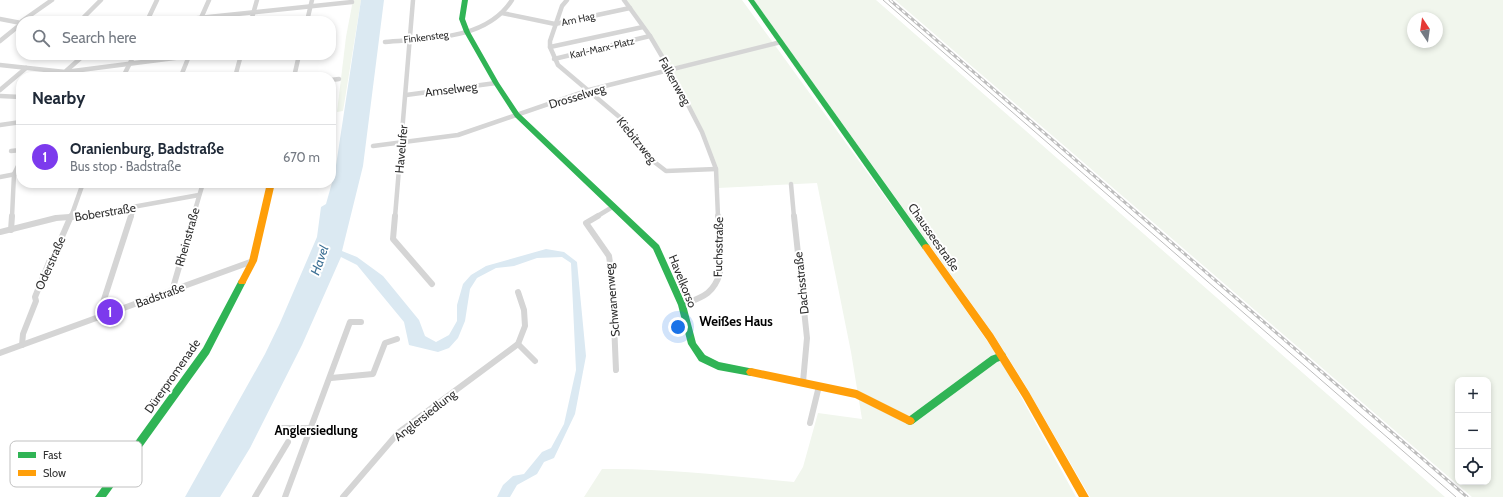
<!DOCTYPE html>
<meta charset="utf-8">
<style>
body{margin:0;font-family:Cabin,sans-serif;background:#f6f6f7;color:#1f2937}
.controls{position:absolute;right:12px;bottom:12px;display:grid;overflow:hidden;border-radius:8px;box-shadow:0 2px 6px #0003}
.controls button{width:36px;height:36px;display:grid;place-items:center;padding:0;border:0;border-bottom:1px solid #e0e1e3;background:#fff;color:#1f2937;font:20px sans-serif}
.compass{position:absolute;left:1407px;top:12px;width:36px;height:36px;border-radius:50%;background:#fff;box-shadow:0 2px 6px #0003;rotate:347deg}
.you{position:absolute;left:678px;top:327px;width:14px;height:14px;margin:-10px;border:3px solid #fff;border-radius:50%;background:#1a73e8;box-shadow:0 0 0 6px #1a73e833}
.badge{display:grid;place-items:center;width:26px;height:26px;border-radius:50%;background:#7c3aed;color:#fff;font-size:13px;font-weight:700}
.pin{position:absolute;translate:-50% -50%;border:2px solid #fff;box-shadow:0 1px 4px #0006}
.list{margin:0;padding:0;list-style:none}
h2{display:flex;justify-content:space-between;align-items:center;height:52px;margin:0;padding:0 16px;font-size:17px}
h2 small{font-size:13px;font-weight:400;color:#747a83}
.list li{display:grid;grid-template-columns:26px 1fr auto;gap:12px;align-items:center;box-sizing:border-box;height:64px;padding:0 16px;border-top:1px solid #e0e1e3}
.list b{display:block;font-size:15px;white-space:nowrap}
.list p{margin:0;font-size:13px;white-space:nowrap;color:#747a83}
.list em{font-size:13px;font-style:normal;color:#747a83}
.icon{flex:none;width:22px;height:22px;fill:none;stroke:currentColor;stroke-width:2;stroke-linecap:round;stroke-linejoin:round}
.map{position:relative;flex:none;width:1503px;height:497px;overflow:hidden}
.search{position:absolute;background:#fff;box-shadow:0 2px 6px #0003;left:16px;top:16px;width:320px;height:44px;display:flex;align-items:center;gap:10px;box-sizing:border-box;padding:0 14px;border-radius:16px;color:#747a83;font-size:15px}
.panel{position:absolute;background:#fff;box-shadow:0 2px 6px #0003;left:16px;top:72px;width:320px;height:116px;border-radius:16px}
.map>svg:first-child{display:block}
.green{fill:#f1f6ed;fill-rule:evenodd}
.water{fill:#dbe9f2}
.lines{fill:none;stroke-linecap:round;stroke-linejoin:round}
.street-far1{stroke:#d5d5d5;stroke-width:4.5}
.street{stroke:#d5d5d5;stroke-width:6}
.fast{fill:#30b455;fill-rule:evenodd}
.slow{fill:#ff9f0a;fill-rule:evenodd}
.tram{stroke:#bdbdbd;stroke-width:1}
.rail-casing{stroke:#bdbdbd;stroke-width:3}
.rail{stroke:#fff;stroke-width:1.5;stroke-dasharray:4;stroke-linecap:butt}
.labels{text-anchor:middle;dominant-baseline:central;stroke-width:4;stroke-linejoin:round;paint-order:stroke}
.far-street-label{font-size:10px;fill:#313131;stroke:#fff}
.street-label{font-size:12px;fill:#313131;stroke:#fff}
.water-label{font-size:13px;font-style:italic;fill:#3c7095;stroke:#fff}
.neighbourhood-label{font-size:13px;font-weight:bold;fill:#000;stroke:#fff}
.key{fill:#fff;stroke:#c1c1c1;stroke-width:1}
.key-label{font-size:11px;fill:#313131}
</style>
<div class="map">
<svg width="1503" height="497" viewBox="0 0 1503 497">
<rect width="100%" height="100%" fill="#fff"/>
<!-- green -->
<g class="green">
<path d="M353,0H361L343,111L337,112L346,37Z"/>
<path d="M624,0H742L933,263L1003,364L1076,497H584L602,469C666,468 730,476 794,482L803,467L818,413L862,419L851,352L817,183L718,188L716,169L702,132L670,70Z"/>
<path d="M754,0H876L1445,497H1090L1024,383L994,335Z"/>
<path d="M895,0H1503V497H1472ZM1413,18H1437V42H1413ZM1458,380H1488V482H1458Z"/>
</g>
<!-- water -->
<path class="water" d="M361,0H384L363,166L342,251L357,257L383,276L419,320L425,336L436,342L449,335L457,321V305L463,284L471,275L486,266L546,249L564,252L577,262L586,356L575,414L554,458L544,462L537,474L517,485L510,497H497L503,485L513,476L524,474L542,452L551,448L564,424L576,370L571,263L562,257L537,258L514,266L496,268L477,278L470,289L465,321L458,338L449,348L438,352L409,345L404,322L357,265L341,257L302,345L250,448L220,497H185L265,354L280,323L317,237L321,207L326,204L335,172Z"/>
<g class="lines">
<!-- street-far1 -->
<g class="street-far1">
<path d="M567,0L562,6L550,41V47L558,65L623,120L653,161L666,171L716,169"/>
<path d="M624,0L650,36L670,70L702,132L716,169L718,217"/>
<path d="M502,13L555,24L630,8"/>
<path d="M201,18L209,0"/>
<path d="M0,19L21,23"/>
<path d="M22,21L52,0"/>
<path d="M80,21L101,0"/>
<path d="M147,21L157,0"/>
<path d="M170,21L352,2"/>
<path d="M251,21L257,0"/>
<path d="M307,21L312,0"/>
<path d="M0,41L21,24"/>
<path d="M385,42C428,38 486,41 512,0"/>
<path d="M550,47L643,27"/>
<path d="M554,59L650,36"/>
<path d="M0,65L65,72L198,55"/>
<path d="M66,71L84,55"/>
<path d="M181,76L189,56"/>
<path d="M123,77L134,55"/>
<path d="M235,77L241,55"/>
<path d="M294,77L299,55"/>
<path d="M331,80L339,79"/>
<path d="M0,90L26,68"/>
<path d="M406,95L496,83"/>
<path d="M0,96L21,97"/>
<path d="M0,125L21,122"/>
<path d="M373,146L458,135L589,90L781,42"/>
<path d="M11,151L21,150"/>
<path d="M0,177L21,173"/>
<path d="M791,184L794,217"/>
<path d="M12,217L14,174L21,160"/>
<path d="M71,217L83,183"/>
<path d="M77,217L199,195"/>
<path d="M131,217L134,208"/>
<path d="M193,217L203,183"/>
<path d="M395,217L413,0"/>
<path d="M596,217L614,206"/>
</g>
<!-- street -->
<g class="street">
<path d="M395,216L393,239L432,284"/>
<path d="M598,216L586,223L609,256L612,276L616,370"/>
<path d="M794,216L807,338L803,382"/>
<path d="M11,230L12,216"/>
<path d="M0,232L56,218L83,216"/>
<path d="M172,291L194,216"/>
<path d="M682,305C702,297 713,295 720,273L718,216"/>
<path d="M98,318L131,216"/>
<path d="M518,344L535,361"/>
<path d="M22,345L23,334L36,301L35,297L50,260L54,255L71,216"/>
<path d="M0,353L253,261"/>
<path d="M331,378L373,374L385,343L397,339"/>
<path d="M810,423L819,386"/>
<path d="M281,428H311"/>
<path d="M255,497L288,442"/>
<path d="M285,497L350,322H361"/>
<path d="M343,497L398,433L518,344L525,326L524,310L518,292"/>
</g>
<!-- fast -->
<g class="fast">
<path d="M462,0H468L465,19L470,32L499,83L519,113L659,245L686,305L696,343L705,355L719,362L754,369L756,372L754,375L751,376L718,370L699,361L688,344L678,305L653,249L515,117L493,83L464,32L459,19Z"/>
<path d="M748,0H754L929,245L930,247L929,249H923Z"/>
<path d="M242,279L245,280L246,282L209,354L106,497H95L203,348L239,280Z"/>
<path d="M1002,352L1005,353L1006,356L1005,359L997,362L913,424L910,425L907,424L905,421L907,418L991,356Z"/>
</g>
<!-- slow -->
<g class="slow">
<path d="M267,183H275L257,261L245,284H239L238,282L249,261Z"/>
<path d="M926,244L929,245L993,334L1029,392L1089,497H1079L1023,398L987,340L923,249L922,247L923,245Z"/>
<path d="M751,368L857,390L913,418L915,421L913,424L910,425L907,424L855,398L751,376L748,375L746,372L748,369Z"/>
</g>
<!-- tram -->
<path class="tram" d="M883,0L1456,497"/>
<defs>
<path id="rail" d="M890,0L1467,497"/>
</defs>
<!-- rail casing -->
<use href="#rail" class="rail-casing"/>
<!-- rail -->
<use href="#rail" class="rail"/>
</g>
<g class="labels">
<!-- far-street labels -->
<g class="far-street-label">
<text transform="translate(578 19) rotate(-12)">Am Hag</text>
<text transform="translate(426 37) rotate(-7)">Finkensteg</text>
<text transform="translate(602 48) rotate(-13)">Karl-Marx-Platz</text>
</g>
<!-- street labels -->
<g class="street-label">
<text transform="translate(675 81) rotate(61)">Falkenweg</text>
<text transform="translate(451 89) rotate(-7)">Amselweg</text>
<text transform="translate(577 96) rotate(-17)">Drosselweg</text>
<text transform="translate(637 140) rotate(51)">Kiebitzweg</text>
<text transform="translate(401 149) rotate(-85)">Havelufer</text>
<text transform="translate(105 212) rotate(-9)">Boberstraße</text>
<text transform="translate(187 237) rotate(-74)">Rheinstraße</text>
<text transform="translate(934 237) rotate(55)">Chausseestraße</text>
<text transform="translate(718 247) rotate(-89)">Fuchsstraße</text>
<text transform="translate(50 263) rotate(-66)">Oderstraße</text>
<text transform="translate(683 281) rotate(68)">Havelkorso</text>
<text transform="translate(801 283) rotate(-96)">Dachsstraße</text>
<text transform="translate(160 295) rotate(-20)">Badstraße</text>
<text transform="translate(612 300) rotate(-95)">Schwanenweg</text>
<text transform="translate(172 376) rotate(-55)">Dürerpromenade</text>
<text transform="translate(425 415) rotate(-38)">Anglersiedlung</text>
</g>
<!-- water labels -->
<g class="water-label">
<text transform="translate(319 260) rotate(-71)">Havel</text>
</g>
<!-- neighbourhood labels -->
<g class="neighbourhood-label">
<text x="736" y="321">Weißes Haus</text>
<text x="316" y="430">Anglersiedlung</text>
</g>
</g>
<!-- legend -->
<rect x="10" y="441" width="132" height="46" rx="6" class="key"/>
<rect x="18" y="452" width="18" height="6" fill="#30b455"/>
<rect x="18" y="470" width="18" height="6" fill="#ff9f0a"/>
<g class="key-label">
<text x="43" y="459">Fast</text>
<text x="43" y="477">Slow</text>
</g>
</svg>
<div class="controls">
<button>+</button>
<button>−</button>
<button><svg class="icon" aria-label="locate" viewBox="0 0 24 24"><circle cx="12" cy="12" r="6"/><path d="M12 2v4M12 18v4M2 12h4M18 12h4"/></svg></button>
</div>
<svg class="compass" viewBox="-18 -18 36 36"><path d="M0-13l5 13h-10z" fill="#e53935"/><path d="M0 13l5-13h-10z" fill="#747a83"/></svg>
<div class="you"></div>
<div class="pin badge" style="left:110px;top:312px">1</div>
<div class="search"><svg class="icon" aria-label="search" viewBox="0 0 24 24"><circle cx="10" cy="10" r="6"/><path d="M15 15l6 6"/></svg>Search here</div>
<section class="panel">
<h2>Nearby<small></small></h2>
<ul class="list">
<li><span class="badge">1</span><div><b>Oranienburg, Badstraße</b><p>Bus stop · Badstraße</p></div><em>670 m</em></li>
</ul>
</section>
</div>
